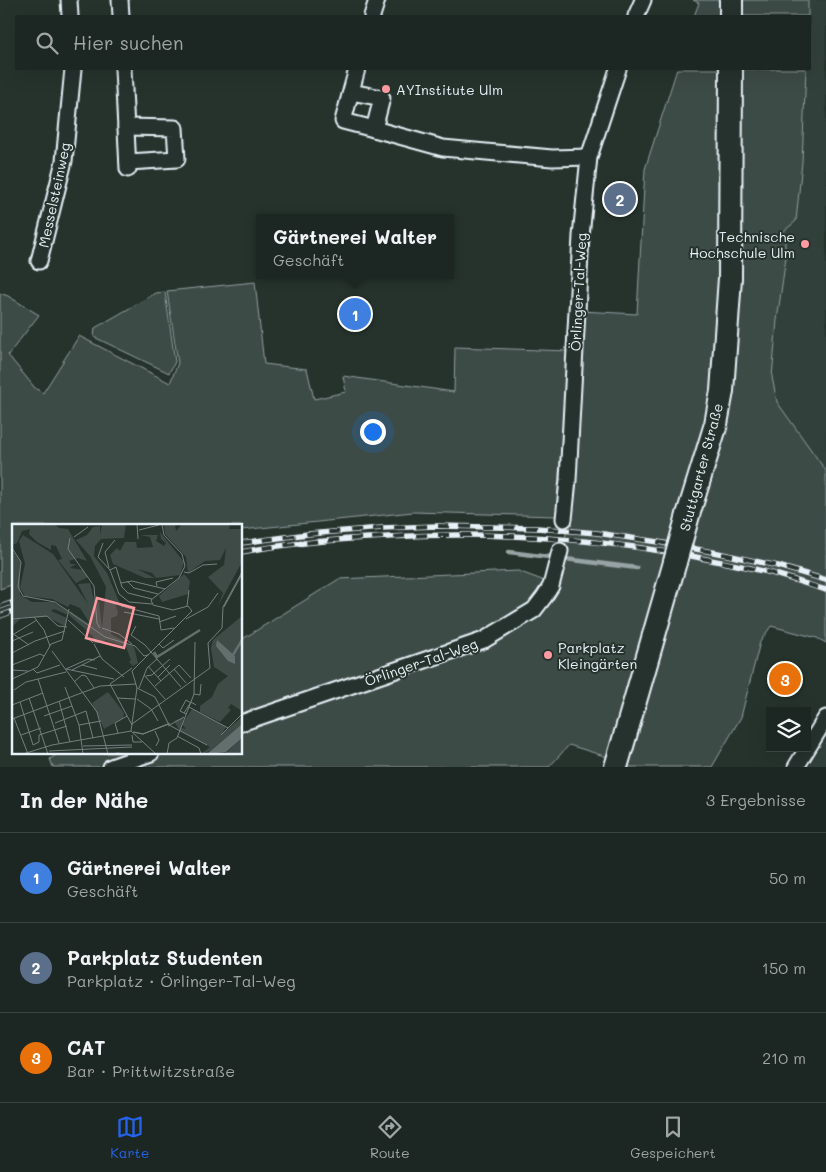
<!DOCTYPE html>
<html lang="de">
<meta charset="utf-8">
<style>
body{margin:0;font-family:Mali,sans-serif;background:#252e2a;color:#f1f3f6}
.controls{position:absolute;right:15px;bottom:15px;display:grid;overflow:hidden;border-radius:0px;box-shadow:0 5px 20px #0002}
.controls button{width:45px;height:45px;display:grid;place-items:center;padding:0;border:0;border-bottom:1px solid #3a4340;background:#1c2622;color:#f1f3f6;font:25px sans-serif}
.you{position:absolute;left:372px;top:431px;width:18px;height:18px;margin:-12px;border:4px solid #fff;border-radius:50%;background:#1a73e8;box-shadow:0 0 0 8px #1a73e833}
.badge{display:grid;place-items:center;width:32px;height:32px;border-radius:50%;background:#2563eb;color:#fff;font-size:16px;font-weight:700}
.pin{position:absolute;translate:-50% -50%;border:2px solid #fff;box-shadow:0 1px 5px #0006}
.popup{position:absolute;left:256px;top:214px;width:198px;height:65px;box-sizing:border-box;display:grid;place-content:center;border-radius:0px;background:#1c2622;filter:drop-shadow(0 1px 4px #0005);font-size:16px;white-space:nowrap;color:#a0a5a5}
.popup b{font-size:19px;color:#f1f3f6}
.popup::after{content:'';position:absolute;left:50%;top:100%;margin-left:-10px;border:10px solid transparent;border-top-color:#1c2622}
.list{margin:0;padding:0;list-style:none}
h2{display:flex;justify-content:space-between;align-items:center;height:65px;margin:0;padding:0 20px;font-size:21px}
h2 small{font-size:16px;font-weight:400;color:#a0a5a5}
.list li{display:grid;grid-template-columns:32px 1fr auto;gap:15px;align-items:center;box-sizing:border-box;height:90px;padding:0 20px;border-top:1px solid #3a4340}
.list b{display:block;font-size:19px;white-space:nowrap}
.list p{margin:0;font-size:16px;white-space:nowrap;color:#a0a5a5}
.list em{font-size:16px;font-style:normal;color:#a0a5a5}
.icon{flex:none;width:28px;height:28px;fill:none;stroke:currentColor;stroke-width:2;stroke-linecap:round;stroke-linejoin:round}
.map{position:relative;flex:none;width:826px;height:767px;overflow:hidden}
.search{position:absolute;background:#1c2622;box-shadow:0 5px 20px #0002;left:15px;right:15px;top:15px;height:55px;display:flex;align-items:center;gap:12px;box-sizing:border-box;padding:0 18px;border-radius:0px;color:#a0a5a5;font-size:19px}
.sheet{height:335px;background:#1c2622}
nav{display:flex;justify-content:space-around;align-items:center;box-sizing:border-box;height:70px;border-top:1px solid #3a4340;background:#1c2622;font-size:14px;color:#a0a5a5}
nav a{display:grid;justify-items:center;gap:2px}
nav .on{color:#2563eb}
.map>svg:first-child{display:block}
.built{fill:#333f3a}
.green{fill:#3e4b47;stroke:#939ea0}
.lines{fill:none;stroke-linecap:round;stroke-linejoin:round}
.stream{stroke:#98a3a5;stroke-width:4.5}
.minor-tunnel{stroke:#43504b;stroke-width:15;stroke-dasharray:15 8;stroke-linecap:butt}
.minor-casing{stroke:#e8f1f8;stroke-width:19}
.secondary-casing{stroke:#e8f1f8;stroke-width:26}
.minor{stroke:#26332d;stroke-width:15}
.secondary{stroke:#26332d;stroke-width:22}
.rail-casing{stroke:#e8f1f8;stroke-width:5.5}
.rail{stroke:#26332d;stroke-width:4;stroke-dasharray:11;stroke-linecap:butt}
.secondary-bridge-casing{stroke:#e8f1f8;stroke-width:26;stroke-linecap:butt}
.secondary-bridge{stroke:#26332d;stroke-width:22}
.poi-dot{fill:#ff9aa2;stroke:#26332d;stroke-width:2}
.labels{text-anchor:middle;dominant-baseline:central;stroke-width:4;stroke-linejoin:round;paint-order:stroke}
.poi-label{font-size:14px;fill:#e8f1f8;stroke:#26332d;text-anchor:start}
.street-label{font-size:14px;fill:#e8f1f8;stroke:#26332d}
.inset-river{fill:none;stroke:#636f6d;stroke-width:2.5}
.inset-road{fill:none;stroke:#747f7e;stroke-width:1}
.view{fill:#ff9aa2;fill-opacity:0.15;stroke:#ff9aa2;stroke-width:2.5}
.inset-edge{fill:none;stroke:#e8f1f8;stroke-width:2.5}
</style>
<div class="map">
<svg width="826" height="767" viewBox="0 0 826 767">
<rect width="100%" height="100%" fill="#26332d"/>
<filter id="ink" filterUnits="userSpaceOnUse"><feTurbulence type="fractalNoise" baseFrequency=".02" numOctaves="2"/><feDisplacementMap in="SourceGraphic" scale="10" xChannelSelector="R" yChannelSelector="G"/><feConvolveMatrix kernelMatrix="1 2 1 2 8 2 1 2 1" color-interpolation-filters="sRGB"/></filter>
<g filter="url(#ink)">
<!-- built -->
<g class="built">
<path d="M808,0H826V471L777,402L772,377L777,320L786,257L784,230L802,162L806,74V69H810V16H808Z"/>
<path d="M826,738V767H808Z"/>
</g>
<!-- green -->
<g class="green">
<path d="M693,0H808V16H694L699,3Z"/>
<path d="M677,69H806L802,162L796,221L784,231L786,257L777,320L772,377L777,402L826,471V643L817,638L771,626L760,642L741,717L712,767H615L617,760L569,745L549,767H53L50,759L59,753H241V640L339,579L518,571L558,586L562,568L568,515L580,311L637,314L645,169Z"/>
<path d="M255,282L264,364L307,369L314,399L346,392L343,376L454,392L455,347L568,351L556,516L413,512L241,530V526H14V584L0,589V293L8,296L39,315L8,355L35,388L43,393L79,336L170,383L178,363L167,291Z"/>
<path d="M165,292L175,362L169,373L94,337L95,328L156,293Z"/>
</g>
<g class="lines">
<!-- stream -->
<path class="stream" d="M509,552L637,568"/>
<!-- minor-tunnel -->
<path class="minor-tunnel" d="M560,551L564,519"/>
<defs>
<g id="minor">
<path d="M69,0L70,16"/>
<path d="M120,0L121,16"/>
<path d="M372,16L377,0"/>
<path d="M636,16L643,0"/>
<path d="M123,69L128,169"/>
<path d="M351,92L382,98L374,129L343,121L357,69"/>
<path d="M126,127L175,128L177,159L128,162"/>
<path d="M374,129L443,148L552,158L589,157"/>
<path d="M39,261L64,161L73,69"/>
<path d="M564,519L568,480L581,236L589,157L618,69"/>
<path d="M241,723L484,640L534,610L544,597L551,586L560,551"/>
<path d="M111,767L151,753"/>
<path d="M796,767L826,718"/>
</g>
<g id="secondary">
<path d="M731,16V0"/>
<path d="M688,515L716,424L722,391L730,278L731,69"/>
<path d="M616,767L675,562"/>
</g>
</defs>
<!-- minor casing -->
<use href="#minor" class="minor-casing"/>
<!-- secondary casing -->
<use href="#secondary" class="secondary-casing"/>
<!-- minor -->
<use href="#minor" class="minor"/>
<!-- secondary -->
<use href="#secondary" class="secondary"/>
<defs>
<g id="rail">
<path d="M241,543L308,534L382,528L437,526L537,528L597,533L658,542L718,553L778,566L826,580"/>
<path d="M241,552C290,543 339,539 388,537C488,531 588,538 686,555C716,561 746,566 775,574C792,579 809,585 826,590"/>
<path d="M0,607L14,602"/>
<path d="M0,616L14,611"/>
</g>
</defs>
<!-- rail casing -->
<use href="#rail" class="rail-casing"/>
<!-- rail -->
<use href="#rail" class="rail"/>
<defs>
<path id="secondary-bridge" d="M675,562L688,515"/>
</defs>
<!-- secondary-bridge casing -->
<use href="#secondary-bridge" class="secondary-bridge-casing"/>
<!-- secondary-bridge -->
<use href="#secondary-bridge" class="secondary-bridge"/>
</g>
</g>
<!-- markers -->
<g class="poi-dot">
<circle cx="386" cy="89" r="5"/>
<circle cx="805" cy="244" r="5"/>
<circle cx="548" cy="655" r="5"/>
</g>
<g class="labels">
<!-- poi labels -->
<g class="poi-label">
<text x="396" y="89">AYInstitute Ulm</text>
<text x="795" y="236" text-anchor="end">Technische<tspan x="795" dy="16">Hochschule Ulm</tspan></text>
<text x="558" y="647">Parkplatz<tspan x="558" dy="16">Kleingärten</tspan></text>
</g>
<!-- street labels -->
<g class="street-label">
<text transform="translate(54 195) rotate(-78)">Messelsteinweg</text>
<text transform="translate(578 292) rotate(-87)">Örlinger-Tal-Weg</text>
<text transform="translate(701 467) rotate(-75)">Stuttgarter Straße</text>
<text transform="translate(421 662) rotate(-19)">Örlinger-Tal-Weg</text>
</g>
</g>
<!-- overview -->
<g transform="translate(12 524)">
<rect width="230" height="230" fill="#26332d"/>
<path d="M0,0H42L47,4L56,5L75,37L66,34L57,37L59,40H64L58,44L71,46L76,53L64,59L46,36L50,35L44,22L39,21V26L25,18L17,10L18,5L10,7L5,19L0,21ZM90,0H114L112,14L89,15L83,22L82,32L95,49L108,80H103L106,88L105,92L99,94V110L122,123L126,139L121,142L117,138L119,136L114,123L94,116L83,120L80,116L82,113L57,91L58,87L79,101L68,84L58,80L56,83L40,75L13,72L8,64L13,40L7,17L11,11L41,30L76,80L66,60L78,59L82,76L87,78L90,104L94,63L78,32L64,16L75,11L81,3L88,2V11ZM152,0H163L164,7L170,0H218L217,5H230V38L206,82L211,69L196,53L212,41L214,24L208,36L193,37L176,49L174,33L153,10ZM148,8L172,38L168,51L144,54L140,49L125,45L143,54H133L101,40L98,31L105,24L108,27L113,18H124L125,24L141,23L138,13L128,11H146L144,17L152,22L154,19L149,15ZM0,26L8,37V71L20,78H41L56,87V91L42,85L39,87L55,94L54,103L36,93L9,94L0,103ZM172,50L178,57L176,70L150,78L147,72ZM230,92V187L219,180L216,184L219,186L208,198L188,188V182L200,173L206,160L216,152L202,143L199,124L201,116ZM96,168L112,189L111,194L92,205L80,179ZM180,185L214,203L209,211L230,193V200L198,227L189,230L198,223L168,207L162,197L172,193L169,204L174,205L170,200ZM230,214V230H212L214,229Z" fill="#3e4b47"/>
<path d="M205,116L223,132V140L216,137L204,122ZM230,200V214L214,228L195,230Z" fill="#636f6d"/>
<path class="inset-river" d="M142,128L145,133L188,106M221,131L230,116"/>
<path class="inset-road" d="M125,0L126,15M127,6L147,1M62,13L76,3M58,14L56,25L82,62L85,99L88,104M91,19L86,33L98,46L107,70L117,78L140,80M0,24L9,38L6,63L11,72L43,78L93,113L123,122L132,132L136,131M97,44L93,28L103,16M98,46L104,43L110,63L116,69L140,75M172,48L177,49L191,41L205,40M115,57L122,64L146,70M109,59L120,57L153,65M145,62L144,58L161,54M141,81L139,76L167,54L173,42L170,30L152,11L150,0M109,82L147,92L149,106L162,104M175,82L177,66M212,83L230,50M112,88L147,95M22,93L32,106L38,122M0,95L35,92L46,102L55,103M174,95L196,83L206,69M56,96L81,119M147,98L164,92M124,102L119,111L133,121L169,163M90,104L107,110L120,120M0,109L17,121M2,110L25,96M0,117L21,108M82,120L90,135L112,153M147,120L151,124L162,116M40,127L85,188L96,230M0,129L23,117L53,107M0,141L28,130L32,132M70,141L85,145M136,142L149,157M21,145L25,149L48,141M54,145L102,155M54,145L76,135L83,136M162,145L174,159M0,146L16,147M60,146L88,132M132,151L153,175M134,152L140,151L158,135M146,153L158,141M0,155L26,143L39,120L50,116L57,85M26,155L47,219M63,157L70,151L74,152L82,164M98,160L120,201M98,160L120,144M143,162L167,141L179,154M53,163L67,201L71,230M125,164L143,173L157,201L195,221M127,164L135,144L145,135M2,166L14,158L54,148M182,170L188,171L189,160M17,174L36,230M105,174L123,175M125,175L139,185L146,197M47,177L58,218M8,178L21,221L27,218V211L55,202M0,181L31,169M177,183L216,204M172,189L179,178L184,181M174,190L168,187L174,176L179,179M32,192L60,182M2,194L16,230M0,195L88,162L124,160M43,199L74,187L81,214M120,200L198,144L196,119L210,104L211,83L230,48M67,201L89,197M156,202L172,193M119,207L125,164L120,147L180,87L176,82L161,86L141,81M119,207L144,230M143,207L147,216L144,222M121,208L131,210L158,199M122,208L131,210L157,200M106,209L103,199L115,192M9,211L29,204M120,211L121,218H130M209,211L230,190M165,212L187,224L189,230M71,222L120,221M37,227L120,223M104,229L120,230M11,230L40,221L119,207M155,230L157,219L165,214L182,170L183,118"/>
<path class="view" d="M85,74L122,84L112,124L74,114Z"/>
<rect width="230" height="230" class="inset-edge"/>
</g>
</svg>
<div class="controls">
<button><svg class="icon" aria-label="layers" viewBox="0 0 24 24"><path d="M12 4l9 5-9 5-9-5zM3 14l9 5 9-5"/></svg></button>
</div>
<div class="you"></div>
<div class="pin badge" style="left:355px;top:314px;background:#3f7fe0">1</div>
<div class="popup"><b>Gärtnerei Walter</b>Geschäft</div>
<div class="pin badge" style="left:620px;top:199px;background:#5c6f8a">2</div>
<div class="pin badge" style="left:785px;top:679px;background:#e8710a">3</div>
<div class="search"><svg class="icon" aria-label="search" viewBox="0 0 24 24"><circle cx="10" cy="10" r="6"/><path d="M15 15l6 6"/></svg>Hier suchen</div>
</div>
<section class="sheet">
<h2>In der Nähe<small>3 Ergebnisse</small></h2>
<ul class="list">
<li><span class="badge" style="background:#3f7fe0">1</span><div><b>Gärtnerei Walter</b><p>Geschäft</p></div><em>50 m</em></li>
<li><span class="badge" style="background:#5c6f8a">2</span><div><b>Parkplatz Studenten</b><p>Parkplatz · Örlinger-Tal-Weg</p></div><em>150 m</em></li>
<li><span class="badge" style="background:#e8710a">3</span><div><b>CAT</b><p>Bar · Prittwitzstraße</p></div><em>210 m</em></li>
</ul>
</section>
<nav>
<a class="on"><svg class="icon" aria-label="map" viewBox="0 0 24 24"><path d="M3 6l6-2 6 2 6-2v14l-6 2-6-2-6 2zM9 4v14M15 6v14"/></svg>Karte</a>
<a><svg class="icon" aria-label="directions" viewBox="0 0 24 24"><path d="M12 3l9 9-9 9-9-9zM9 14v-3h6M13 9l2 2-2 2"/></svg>Route</a>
<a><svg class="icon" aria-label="saved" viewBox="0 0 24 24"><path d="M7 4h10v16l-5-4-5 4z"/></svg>Gespeichert</a>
</nav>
